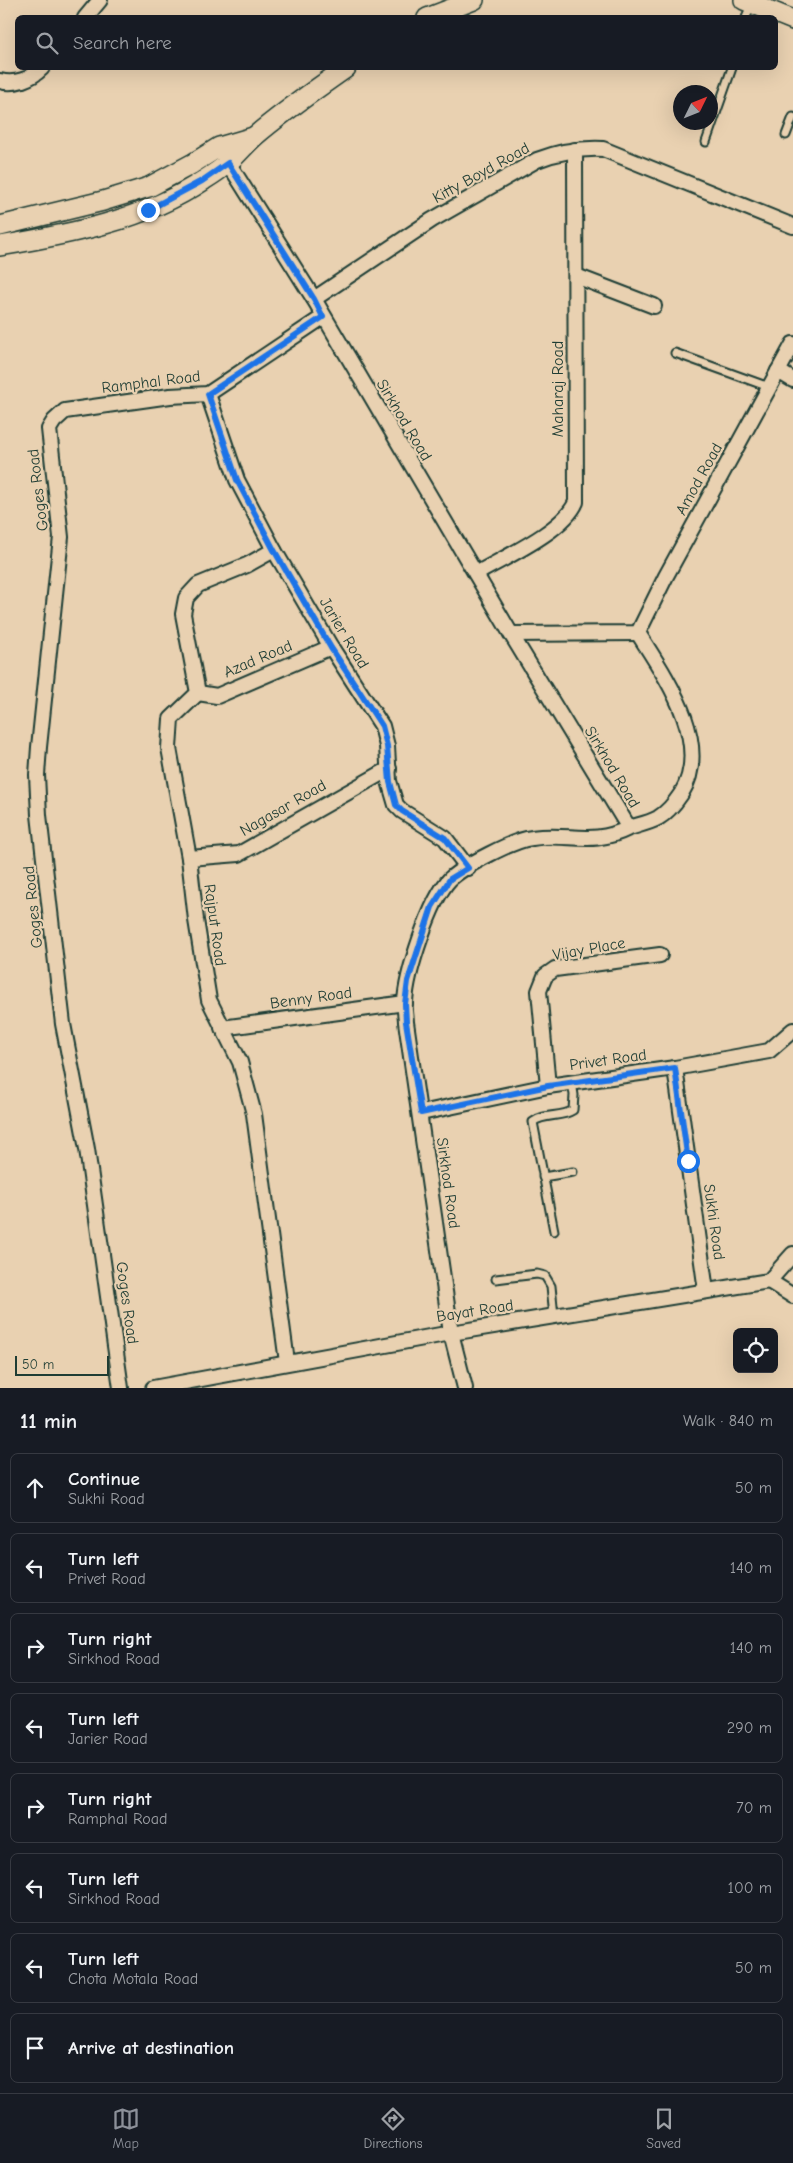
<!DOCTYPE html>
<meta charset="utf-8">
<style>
body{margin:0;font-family:"Comic Neue",sans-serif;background:#20242c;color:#f1f3f6}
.controls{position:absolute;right:15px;bottom:15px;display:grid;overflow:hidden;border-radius:8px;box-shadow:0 5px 20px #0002}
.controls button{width:45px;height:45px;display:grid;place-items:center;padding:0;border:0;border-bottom:1px solid #363941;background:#171b24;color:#f1f3f6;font:25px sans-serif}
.compass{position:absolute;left:673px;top:85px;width:45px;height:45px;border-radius:50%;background:#171b24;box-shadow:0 5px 20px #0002;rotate:47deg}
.scale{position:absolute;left:15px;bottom:12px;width:94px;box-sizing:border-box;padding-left:5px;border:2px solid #1f3d34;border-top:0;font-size:14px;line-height:18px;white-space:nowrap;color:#1f3d34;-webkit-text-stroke:4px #e9d1b1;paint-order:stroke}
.stop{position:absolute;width:15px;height:15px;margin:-11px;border:4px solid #1a73e8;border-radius:50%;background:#fff}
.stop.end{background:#1a73e8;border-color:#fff;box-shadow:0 1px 5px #0008}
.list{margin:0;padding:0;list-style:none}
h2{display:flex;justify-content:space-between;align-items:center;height:65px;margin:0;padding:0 20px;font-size:21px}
h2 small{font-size:16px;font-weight:400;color:#9ea1a6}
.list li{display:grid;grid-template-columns:32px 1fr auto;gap:15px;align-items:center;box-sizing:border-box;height:70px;margin:0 10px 10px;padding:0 10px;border:1px solid #363941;border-radius:8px}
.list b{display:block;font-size:19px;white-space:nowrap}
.list p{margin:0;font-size:16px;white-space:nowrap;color:#9ea1a6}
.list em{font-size:16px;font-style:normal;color:#9ea1a6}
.icon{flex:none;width:28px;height:28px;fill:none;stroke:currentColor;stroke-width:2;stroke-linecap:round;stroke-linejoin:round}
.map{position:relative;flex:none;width:793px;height:1388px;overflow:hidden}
.search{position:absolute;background:#171b24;box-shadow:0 5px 20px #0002;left:15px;right:15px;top:15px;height:55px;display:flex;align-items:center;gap:12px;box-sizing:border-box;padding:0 18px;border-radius:8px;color:#9ea1a6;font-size:19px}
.sheet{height:705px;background:#171b24}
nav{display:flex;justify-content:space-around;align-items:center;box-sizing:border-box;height:70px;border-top:1px solid #363941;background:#171b24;font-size:14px;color:#9ea1a6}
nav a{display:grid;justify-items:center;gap:2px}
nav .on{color:#8c9099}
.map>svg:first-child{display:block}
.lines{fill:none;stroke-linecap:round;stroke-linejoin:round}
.lane-casing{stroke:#1f3d34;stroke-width:11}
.street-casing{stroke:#1f3d34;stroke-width:18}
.secondary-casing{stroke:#1f3d34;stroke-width:22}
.lane{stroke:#e9d1b1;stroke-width:7}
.street{stroke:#e9d1b1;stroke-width:14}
.secondary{stroke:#e9d1b1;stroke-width:19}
.route{stroke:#1a73e8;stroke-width:6}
.labels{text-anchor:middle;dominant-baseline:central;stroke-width:4.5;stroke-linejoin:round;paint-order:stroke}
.street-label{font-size:16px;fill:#1f3d34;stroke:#e9d1b1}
</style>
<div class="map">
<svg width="793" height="1388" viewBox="0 0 793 1388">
<rect width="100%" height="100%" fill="#e9d1b1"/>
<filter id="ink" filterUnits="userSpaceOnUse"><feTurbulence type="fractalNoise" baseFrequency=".02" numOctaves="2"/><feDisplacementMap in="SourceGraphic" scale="10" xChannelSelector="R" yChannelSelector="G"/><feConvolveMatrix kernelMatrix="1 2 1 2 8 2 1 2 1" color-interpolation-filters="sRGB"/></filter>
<g filter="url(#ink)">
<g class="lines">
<defs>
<g id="lane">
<path d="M746,18L751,3"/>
<path d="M786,135L793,117"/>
<path d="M706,142L732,68"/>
<path d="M675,353L769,387"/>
<path d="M543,1177L573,1172"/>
<path d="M554,1231L533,1122C544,1113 561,1118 573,1110L574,1095L572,1082"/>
<path d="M496,1279L537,1274L545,1276L551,1286L554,1316"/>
</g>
<g id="street">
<path d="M85,18L100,0"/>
<path d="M0,81C15,85 31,79 42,68"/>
<path d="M224,156L314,299L511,634L629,828C591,847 569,832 532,838C513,840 464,866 450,879C430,900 406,974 405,1003C404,1010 406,1016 406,1022L451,1333L465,1388"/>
<path d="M576,276L654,306"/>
<path d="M314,299L432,220L537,160C558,152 581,148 603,149L793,226"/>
<path d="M778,371L793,380"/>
<path d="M208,394L237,480L274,550L331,647L382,726L387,746L389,781L396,805L402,811L445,838L468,868"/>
<path d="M274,550L247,565L198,585L186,598L183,614L198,693L171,719L169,748L189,858L196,920L209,1000L240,1062L254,1114L287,1362"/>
<path d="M476,574C503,558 564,531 576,502L575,150"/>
<path d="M511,634L638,633L666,576L793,344"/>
<path d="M198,693L217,696L331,647"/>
<path d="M629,828C638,825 649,823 658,818C668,812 675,803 681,794C713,743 665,676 638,633"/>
<path d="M189,858L239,854L389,769"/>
<path d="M222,1028L405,1003"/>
<path d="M675,1068L706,1291"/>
<path d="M548,1086L539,991L545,976L555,969L660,955"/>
<path d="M421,1113L548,1086L675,1068L769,1051L793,1030"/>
<path d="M769,1281L793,1296"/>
<path d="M121,1388L87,1149L63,1024L39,815L37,775L39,747L61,537L49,429L54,421L65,411L170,396L208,394L323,317"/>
<path d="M153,1388L451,1333L769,1281L793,1254"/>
</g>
<g id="secondary">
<path d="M744,0L793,20"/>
<path d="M427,18L474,0"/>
<path d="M0,226L103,201L149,187L192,164L219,147L253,137"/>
<path d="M0,246C70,234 143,221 204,180C212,175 221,169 228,163C238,154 246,144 255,136C284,111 315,90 346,68"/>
</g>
</defs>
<!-- lane casing -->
<use href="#lane" class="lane-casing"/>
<!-- street casing -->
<use href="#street" class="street-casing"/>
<!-- secondary casing -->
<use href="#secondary" class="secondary-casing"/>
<!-- lane -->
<use href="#lane" class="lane"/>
<!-- street -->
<use href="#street" class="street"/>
<!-- secondary -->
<use href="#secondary" class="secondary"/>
</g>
</g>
<g class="lines" filter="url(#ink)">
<!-- route -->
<path class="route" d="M148,210L202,181L228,163L314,299L323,317L208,394L237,480L274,550L331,648L382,726L387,746L390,782L396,805L402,811L445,838L468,868L450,879L432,907L408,981L405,1004L406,1022L421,1113L548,1086L675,1068L688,1161"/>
</g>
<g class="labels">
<!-- street labels -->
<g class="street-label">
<text transform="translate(481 173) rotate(-29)">Kitty Boyd Road</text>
<text transform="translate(151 382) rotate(-7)">Ramphal Road</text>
<text transform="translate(558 389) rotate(-90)">Maharaj Road</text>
<text transform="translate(404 420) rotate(59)">Sirkhod Road</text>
<text transform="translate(699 479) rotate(-61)">Amod Road</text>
<text transform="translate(38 490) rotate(-97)">Goges Road</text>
<text transform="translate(344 633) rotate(59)">Jarier Road</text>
<text transform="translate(258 659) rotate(-23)">Azad Road</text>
<text transform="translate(612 767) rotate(59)">Sirkhod Road</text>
<text transform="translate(283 808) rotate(-30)">Nagasar Road</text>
<text transform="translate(33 907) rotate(-96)">Goges Road</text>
<text transform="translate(215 925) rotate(82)">Rajput Road</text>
<text transform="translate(589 949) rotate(-10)">Vijay Place</text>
<text transform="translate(311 998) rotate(-8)">Benny Road</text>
<text transform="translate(608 1060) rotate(-8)">Privet Road</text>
<text transform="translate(448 1183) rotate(82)">Sirkhod Road</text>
<text transform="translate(714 1222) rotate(82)">Sukhi Road</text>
<text transform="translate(127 1303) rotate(82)">Goges Road</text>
<text transform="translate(475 1311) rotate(-9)">Bayat Road</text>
</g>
</g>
</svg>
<div class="controls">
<button><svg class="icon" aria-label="locate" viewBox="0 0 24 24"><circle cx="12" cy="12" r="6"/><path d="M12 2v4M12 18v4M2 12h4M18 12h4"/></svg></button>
</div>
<svg class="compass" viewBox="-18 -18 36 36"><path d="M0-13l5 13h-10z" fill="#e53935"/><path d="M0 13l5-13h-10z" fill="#9ea1a6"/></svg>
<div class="scale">50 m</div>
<div class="stop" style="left:688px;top:1161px"></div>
<div class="stop end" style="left:148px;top:210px"></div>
<div class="search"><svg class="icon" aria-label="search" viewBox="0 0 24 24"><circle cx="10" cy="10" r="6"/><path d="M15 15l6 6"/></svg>Search here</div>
</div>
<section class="sheet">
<h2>11 min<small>Walk · 840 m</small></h2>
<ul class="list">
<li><svg class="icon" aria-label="ahead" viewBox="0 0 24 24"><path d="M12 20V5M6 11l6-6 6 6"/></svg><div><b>Continue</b><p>Sukhi Road</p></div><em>50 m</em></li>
<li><svg class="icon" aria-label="left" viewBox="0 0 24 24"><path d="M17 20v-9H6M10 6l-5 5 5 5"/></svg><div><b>Turn left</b><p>Privet Road</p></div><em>140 m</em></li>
<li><svg class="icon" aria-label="right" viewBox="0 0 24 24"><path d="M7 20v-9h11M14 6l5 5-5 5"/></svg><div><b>Turn right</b><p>Sirkhod Road</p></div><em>140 m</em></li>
<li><svg class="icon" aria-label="left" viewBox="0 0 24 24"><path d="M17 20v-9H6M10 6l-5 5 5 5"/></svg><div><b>Turn left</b><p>Jarier Road</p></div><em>290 m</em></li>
<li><svg class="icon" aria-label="right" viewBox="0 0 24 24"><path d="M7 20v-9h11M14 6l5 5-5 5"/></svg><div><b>Turn right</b><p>Ramphal Road</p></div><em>70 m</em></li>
<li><svg class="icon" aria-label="left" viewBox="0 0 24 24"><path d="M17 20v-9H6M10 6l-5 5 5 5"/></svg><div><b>Turn left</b><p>Sirkhod Road</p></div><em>100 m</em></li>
<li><svg class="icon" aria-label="left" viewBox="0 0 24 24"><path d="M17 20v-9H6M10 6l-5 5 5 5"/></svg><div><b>Turn left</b><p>Chota Motala Road</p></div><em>50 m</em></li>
<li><svg class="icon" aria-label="arrive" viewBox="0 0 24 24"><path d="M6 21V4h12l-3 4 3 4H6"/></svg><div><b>Arrive at destination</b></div></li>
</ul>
</section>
<nav>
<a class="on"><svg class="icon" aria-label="map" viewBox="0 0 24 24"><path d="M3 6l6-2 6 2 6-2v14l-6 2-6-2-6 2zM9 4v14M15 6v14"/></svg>Map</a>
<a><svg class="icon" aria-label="directions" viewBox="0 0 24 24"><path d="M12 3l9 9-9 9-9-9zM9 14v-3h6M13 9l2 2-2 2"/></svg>Directions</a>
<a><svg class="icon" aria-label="saved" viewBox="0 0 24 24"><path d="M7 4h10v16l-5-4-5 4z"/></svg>Saved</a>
</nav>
